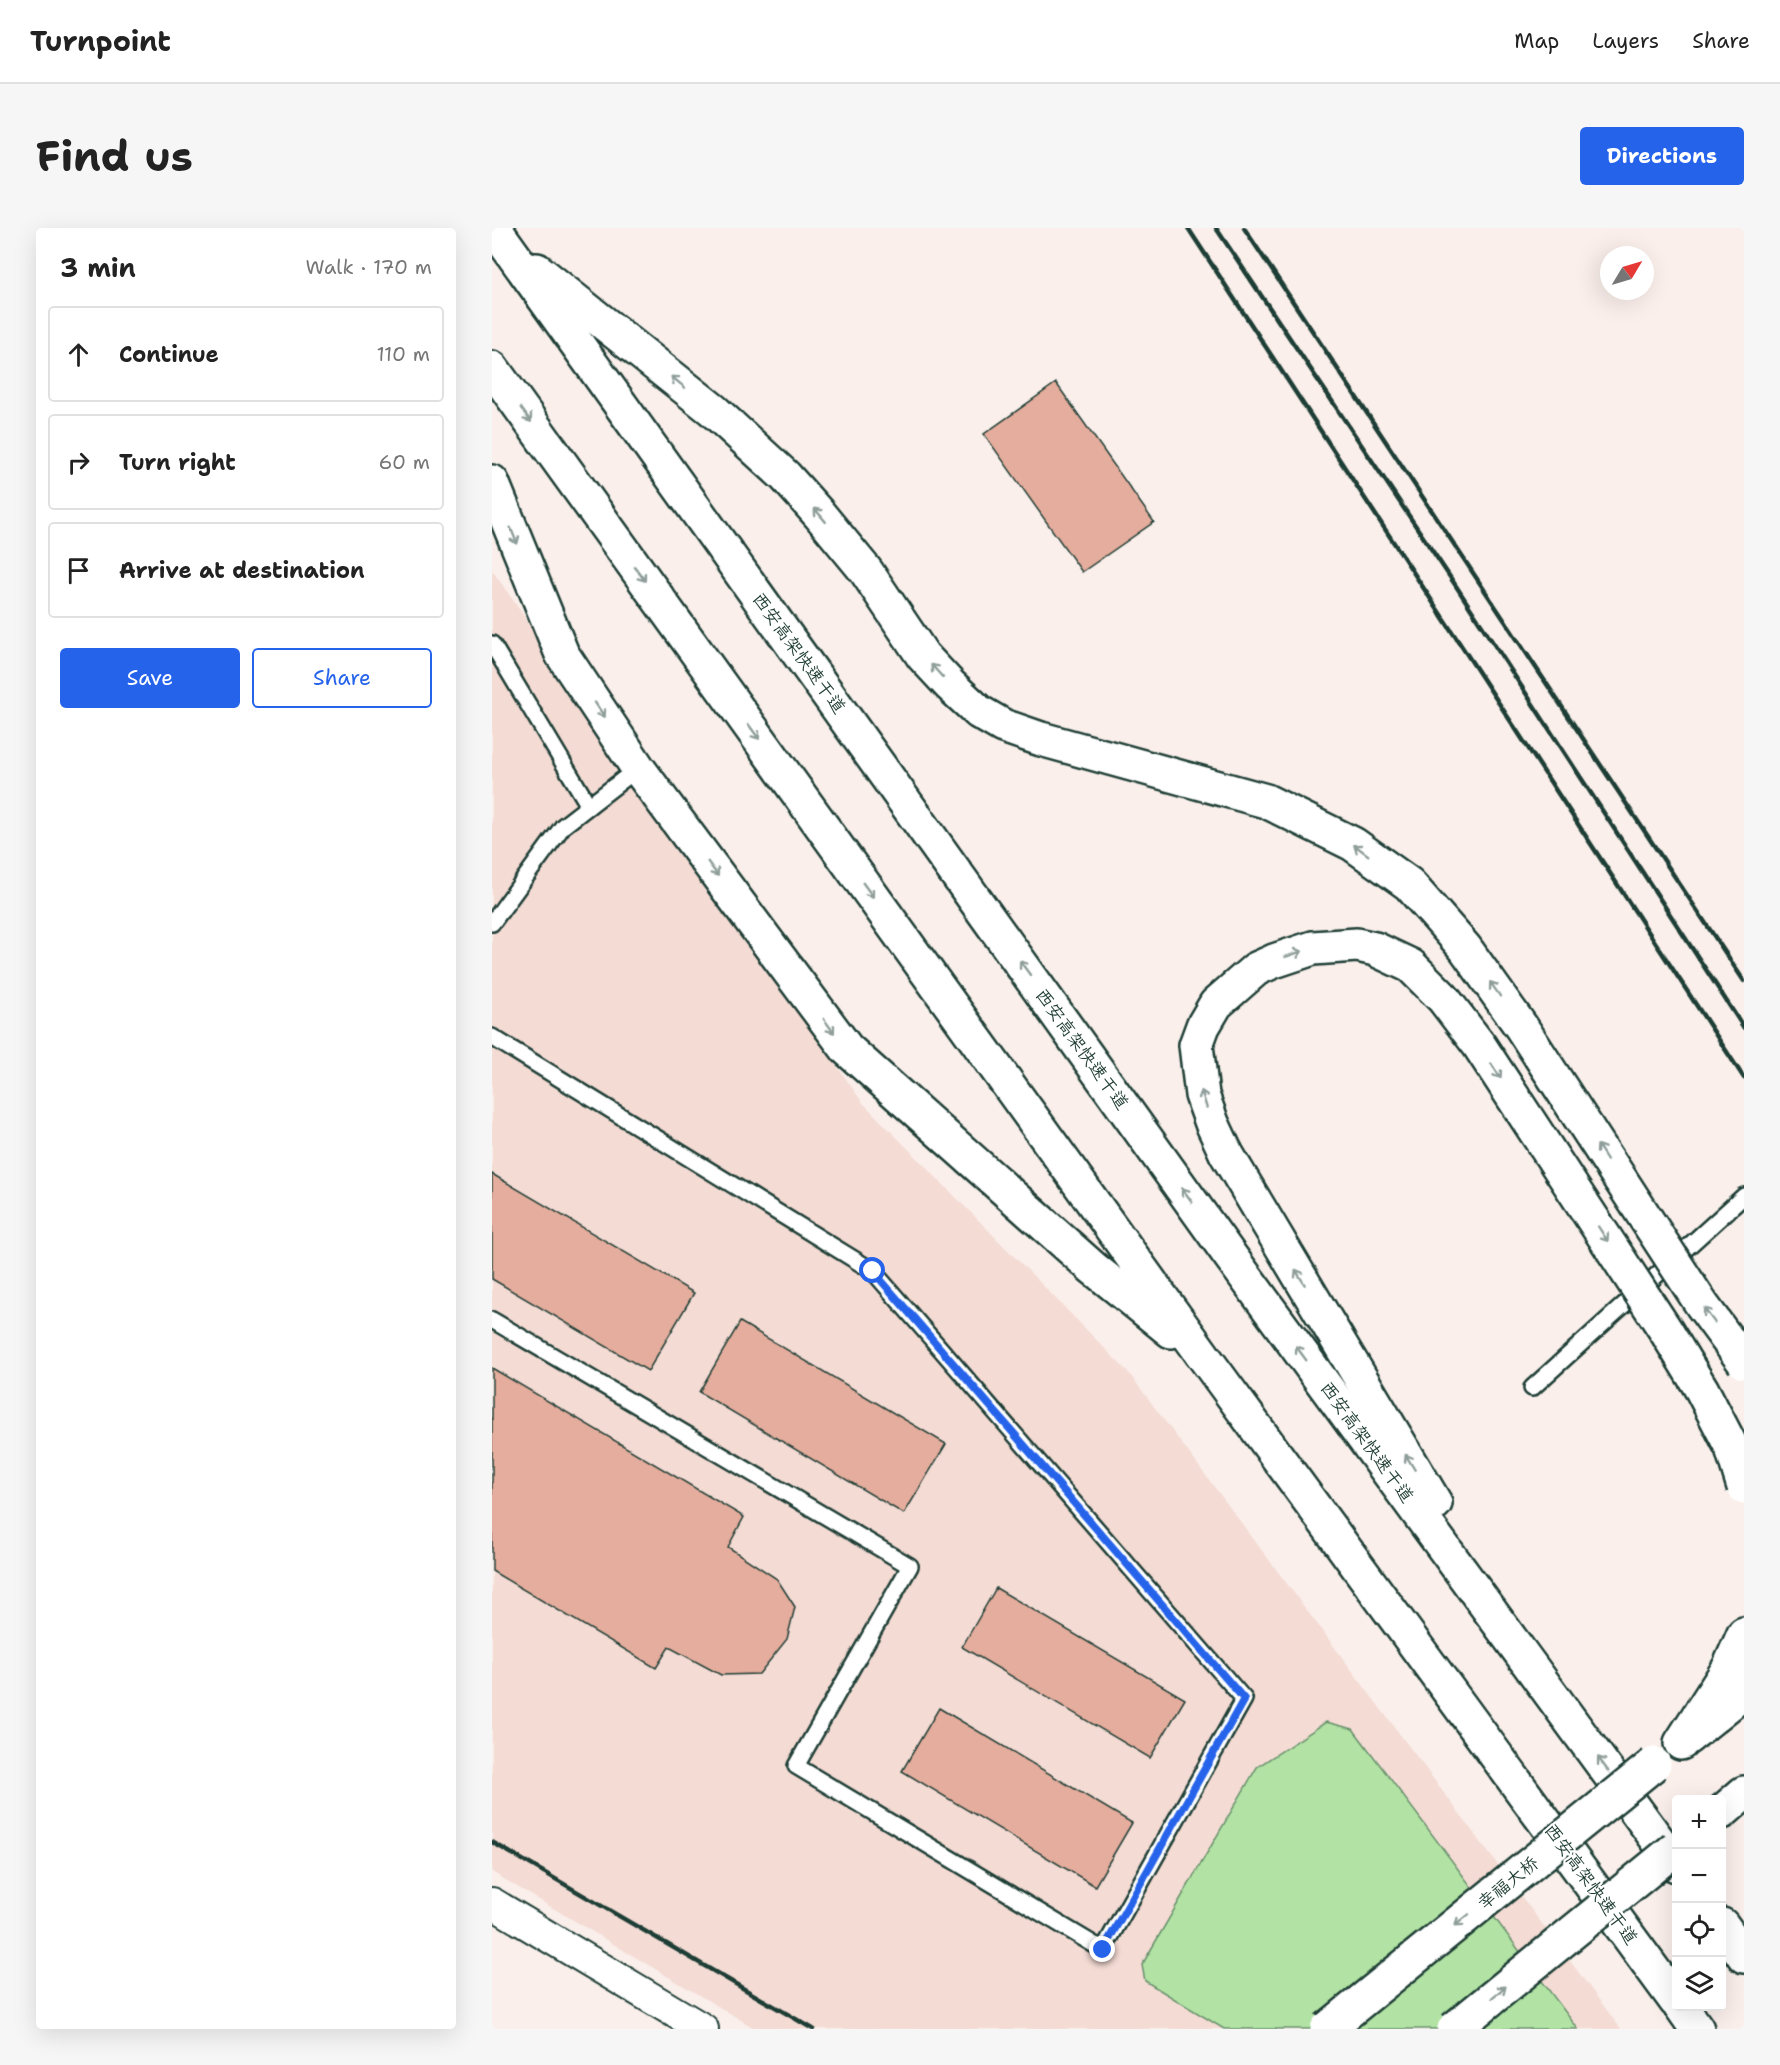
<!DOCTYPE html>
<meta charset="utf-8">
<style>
body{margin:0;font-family:"Shantell Sans","LXGW WenKai TC",sans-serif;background:#f6f6f6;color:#222}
.controls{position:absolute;right:18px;bottom:18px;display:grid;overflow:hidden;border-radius:6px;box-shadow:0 6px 24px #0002}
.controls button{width:54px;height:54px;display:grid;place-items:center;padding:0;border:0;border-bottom:2px solid #e0e0e0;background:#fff;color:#222;font:30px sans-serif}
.compass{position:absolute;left:1108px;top:18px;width:54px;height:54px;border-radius:50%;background:#fff;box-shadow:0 6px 24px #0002;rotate:52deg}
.stop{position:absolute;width:18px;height:18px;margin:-14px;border:4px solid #2563eb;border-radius:50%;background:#fff}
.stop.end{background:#2563eb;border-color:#fff;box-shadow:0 2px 6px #0008}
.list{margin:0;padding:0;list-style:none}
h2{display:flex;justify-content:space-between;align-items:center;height:78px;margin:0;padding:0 24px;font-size:26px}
h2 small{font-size:20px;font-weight:400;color:#767676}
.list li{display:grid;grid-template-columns:39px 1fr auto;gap:18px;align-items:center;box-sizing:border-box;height:96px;margin:0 12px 12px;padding:0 12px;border:2px solid #e0e0e0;border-radius:6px}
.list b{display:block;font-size:22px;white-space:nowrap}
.list em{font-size:20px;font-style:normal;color:#767676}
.actions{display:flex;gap:12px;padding:18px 24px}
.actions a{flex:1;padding:14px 0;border:2px solid #2563eb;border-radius:6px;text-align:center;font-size:21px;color:#2563eb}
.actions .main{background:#2563eb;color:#fff}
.icon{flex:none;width:33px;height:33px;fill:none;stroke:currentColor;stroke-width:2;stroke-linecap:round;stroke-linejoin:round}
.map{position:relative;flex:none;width:1252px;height:1801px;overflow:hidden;border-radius:6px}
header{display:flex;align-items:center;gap:36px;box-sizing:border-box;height:84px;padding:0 30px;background:#fff;border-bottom:2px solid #e0e0e0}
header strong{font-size:28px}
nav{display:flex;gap:33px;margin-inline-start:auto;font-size:21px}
.intro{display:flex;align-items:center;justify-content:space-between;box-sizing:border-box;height:144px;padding:0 36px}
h1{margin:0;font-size:42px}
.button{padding:15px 27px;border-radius:6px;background:#2563eb;color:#fff;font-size:21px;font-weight:700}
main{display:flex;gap:36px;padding:0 36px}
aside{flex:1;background:#fff;border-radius:6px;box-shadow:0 6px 24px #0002}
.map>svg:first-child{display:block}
.built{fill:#f4dbd4}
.green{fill:#b2e3a4;stroke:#68906c;stroke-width:1.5}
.building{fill:#e5ad9d;stroke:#1f3d34;stroke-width:1.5}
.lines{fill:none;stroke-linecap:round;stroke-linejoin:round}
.service-casing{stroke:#1f3d34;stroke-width:20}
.minor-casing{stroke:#1f3d34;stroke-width:34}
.primary-casing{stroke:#1f3d34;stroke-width:38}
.trunk-casing{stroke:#1f3d34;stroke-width:38}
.service{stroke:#fff;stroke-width:15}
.minor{stroke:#fff;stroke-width:30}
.primary{stroke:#fff;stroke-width:33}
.trunk{stroke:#fff;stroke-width:33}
.rail{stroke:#1f3d34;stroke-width:4.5}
.primary-bridge-casing{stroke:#1f3d34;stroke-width:38;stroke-linecap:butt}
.trunk-bridge-casing{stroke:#1f3d34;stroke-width:38;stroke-linecap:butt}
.primary-bridge{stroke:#fff;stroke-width:33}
.trunk-bridge{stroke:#fff;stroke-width:33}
.oneway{stroke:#8f9e9a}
.route{stroke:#2563eb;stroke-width:8}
.labels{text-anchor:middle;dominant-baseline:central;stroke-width:4.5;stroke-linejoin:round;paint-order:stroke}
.street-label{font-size:18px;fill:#1f3d34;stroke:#fff}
</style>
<header>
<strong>Turnpoint</strong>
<nav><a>Map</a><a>Layers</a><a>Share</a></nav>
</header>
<div class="intro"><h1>Find us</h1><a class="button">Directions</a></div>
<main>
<aside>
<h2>3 min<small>Walk · 170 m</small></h2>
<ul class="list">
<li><svg class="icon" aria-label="ahead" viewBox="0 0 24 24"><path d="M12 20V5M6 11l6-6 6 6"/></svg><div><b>Continue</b></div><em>110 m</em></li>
<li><svg class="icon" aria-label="right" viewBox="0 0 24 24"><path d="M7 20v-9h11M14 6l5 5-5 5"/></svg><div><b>Turn right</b></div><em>60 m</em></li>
<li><svg class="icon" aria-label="arrive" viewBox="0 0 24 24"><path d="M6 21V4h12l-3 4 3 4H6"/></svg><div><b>Arrive at destination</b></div></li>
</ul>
<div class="actions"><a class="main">Save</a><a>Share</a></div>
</aside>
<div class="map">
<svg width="1252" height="1801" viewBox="0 0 1252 1801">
<rect width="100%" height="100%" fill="#faefeb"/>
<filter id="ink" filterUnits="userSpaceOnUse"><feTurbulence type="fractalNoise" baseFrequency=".0167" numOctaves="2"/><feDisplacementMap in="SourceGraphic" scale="12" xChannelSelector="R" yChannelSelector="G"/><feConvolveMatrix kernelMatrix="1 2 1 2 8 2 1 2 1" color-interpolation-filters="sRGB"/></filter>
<g filter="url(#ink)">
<!-- built -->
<path class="built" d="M0,342L370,874L636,1144L1129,1801H264L0,1644Z"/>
<!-- green -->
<path class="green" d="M834,1494L861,1501L1086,1801H732L653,1753L650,1737L765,1539Z"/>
<!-- building -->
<g class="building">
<path d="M564,155L662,294L590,344L492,206Z"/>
<path d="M0,946L202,1065L156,1143L0,1051Z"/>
<path d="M248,1094L454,1216L412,1286L207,1164Z"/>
<path d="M0,1140L252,1289L236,1319L285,1351L303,1379L295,1411L267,1446L229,1447L177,1419L164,1440L0,1343Z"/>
<path d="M504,1360L693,1471L658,1530L470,1419Z"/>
<path d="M447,1480L640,1595L603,1658L410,1543Z"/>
</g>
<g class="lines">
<defs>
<g id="service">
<path d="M0,416L97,578"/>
<path d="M0,695L71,598L146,540"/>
<path d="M0,809L381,1043L752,1471L611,1722L304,1538L418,1338L0,1092"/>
<path d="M1040,1160L1252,968"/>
</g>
<path id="minor" d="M0,1675L211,1801"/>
<g id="primary">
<path d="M1195,1510L1252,1464"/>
<path d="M1230,1584L1252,1565"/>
</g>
<g id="trunk">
<path d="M2,0L736,1025L1184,1637"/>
<path d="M45,42L221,182L293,248L327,286L374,343L431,428L458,457L487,484"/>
<path d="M0,140L713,1130L1184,1773"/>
<path d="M0,254L70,426L146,540L355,821L601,1040L679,1103"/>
<path d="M734,925L943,1275"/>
<path d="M1189,1515L1237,1440L1252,1406"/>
<path d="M1230,1697L1252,1728"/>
<path d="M1189,1778L1205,1801"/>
</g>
</defs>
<!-- service casing -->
<use href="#service" class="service-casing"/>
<!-- minor casing -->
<use href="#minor" class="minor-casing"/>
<!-- primary casing -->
<use href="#primary" class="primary-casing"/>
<!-- trunk casing -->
<use href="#trunk" class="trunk-casing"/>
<!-- service -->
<use href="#service" class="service"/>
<!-- minor -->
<use href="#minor" class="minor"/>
<!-- primary -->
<use href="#primary" class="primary"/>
<!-- trunk -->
<use href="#trunk" class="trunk"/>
<!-- rail -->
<g class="rail">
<path d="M696,0L1252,850"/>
<path d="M724,0L964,358L1252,800"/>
<path d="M752,0L1252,753"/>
<path d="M0,1614L321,1801"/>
</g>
<defs>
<g id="primary-bridge">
<path d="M835,1801L1162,1536"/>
<path d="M962,1801L1184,1620"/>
</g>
<g id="trunk-bridge">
<path d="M487,484L511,498L549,511L774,573L861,616L917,656L973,720L1030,800L1210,1077L1252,1134"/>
<path d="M734,925L720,895L710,867L704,817L711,798L724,776L764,741L782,733L821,720L865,717L883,721L919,738L951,770L987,817L1174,1103L1210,1162L1240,1220L1252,1259"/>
</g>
</defs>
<!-- primary-bridge casing -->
<use href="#primary-bridge" class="primary-bridge-casing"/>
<!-- trunk-bridge casing -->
<use href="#trunk-bridge" class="trunk-bridge-casing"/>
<!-- primary-bridge -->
<use href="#primary-bridge" class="primary-bridge"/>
<!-- trunk-bridge -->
<use href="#trunk-bridge" class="trunk-bridge"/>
</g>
<!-- one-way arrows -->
<defs><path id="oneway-shaft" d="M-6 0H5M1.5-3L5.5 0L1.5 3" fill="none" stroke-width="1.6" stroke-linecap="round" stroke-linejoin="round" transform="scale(1.5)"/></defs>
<g class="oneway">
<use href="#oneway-shaft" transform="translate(186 154) rotate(-141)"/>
<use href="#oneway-shaft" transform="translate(34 187) rotate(54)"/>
<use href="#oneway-shaft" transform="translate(328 287) rotate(-130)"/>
<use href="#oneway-shaft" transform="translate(22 308) rotate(68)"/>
<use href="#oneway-shaft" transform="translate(148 346) rotate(54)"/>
<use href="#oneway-shaft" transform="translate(445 443) rotate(-132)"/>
<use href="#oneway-shaft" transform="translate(108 482) rotate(56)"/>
<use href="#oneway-shaft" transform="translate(262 504) rotate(54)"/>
<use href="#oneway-shaft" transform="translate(869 622) rotate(-144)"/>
<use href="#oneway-shaft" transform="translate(221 641) rotate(54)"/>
<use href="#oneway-shaft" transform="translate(376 662) rotate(54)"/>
<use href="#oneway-shaft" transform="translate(802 726) rotate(-19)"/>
<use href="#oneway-shaft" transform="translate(533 740) rotate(-126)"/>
<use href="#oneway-shaft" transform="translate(1003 761) rotate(-125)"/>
<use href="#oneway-shaft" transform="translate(337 798) rotate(54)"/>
<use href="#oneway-shaft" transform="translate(1004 843) rotate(57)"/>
<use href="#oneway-shaft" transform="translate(712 871) rotate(-107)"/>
<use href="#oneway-shaft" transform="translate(1110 924) rotate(-123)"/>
<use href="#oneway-shaft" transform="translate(695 967) rotate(-126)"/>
<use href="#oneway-shaft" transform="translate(1111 1006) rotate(57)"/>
<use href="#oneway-shaft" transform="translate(808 1049) rotate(-121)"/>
<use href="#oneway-shaft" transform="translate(1217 1087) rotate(-127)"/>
<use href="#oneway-shaft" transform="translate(809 1125) rotate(-126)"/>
<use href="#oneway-shaft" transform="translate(918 1234) rotate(-121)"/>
<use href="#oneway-shaft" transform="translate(1111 1536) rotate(-126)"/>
<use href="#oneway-shaft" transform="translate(970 1692) rotate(141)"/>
<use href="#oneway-shaft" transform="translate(1007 1764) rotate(-39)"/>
</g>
</g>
<g class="lines" filter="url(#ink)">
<!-- route -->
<path class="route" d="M381,1043L752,1471L611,1722"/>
</g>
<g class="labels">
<!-- street labels -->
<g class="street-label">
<text transform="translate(307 425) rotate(54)">西安高架快速干道</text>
<text transform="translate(590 821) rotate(54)">西安高架快速干道</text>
<text transform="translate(875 1214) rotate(54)">西安高架快速干道</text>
<text transform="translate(1016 1655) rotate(-39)">幸福大桥</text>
<text transform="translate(1099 1656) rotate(54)">西安高架快速干道</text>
</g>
</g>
</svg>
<div class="controls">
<button>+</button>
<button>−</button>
<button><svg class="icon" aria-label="locate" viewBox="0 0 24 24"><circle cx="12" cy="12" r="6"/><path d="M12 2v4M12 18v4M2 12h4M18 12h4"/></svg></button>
<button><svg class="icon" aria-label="layers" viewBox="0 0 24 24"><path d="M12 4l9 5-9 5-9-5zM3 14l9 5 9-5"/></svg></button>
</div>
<svg class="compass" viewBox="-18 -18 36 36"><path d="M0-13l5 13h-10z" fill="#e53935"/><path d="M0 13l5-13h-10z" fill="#767676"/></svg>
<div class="stop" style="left:381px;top:1043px"></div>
<div class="stop end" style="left:611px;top:1722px"></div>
</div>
</main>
